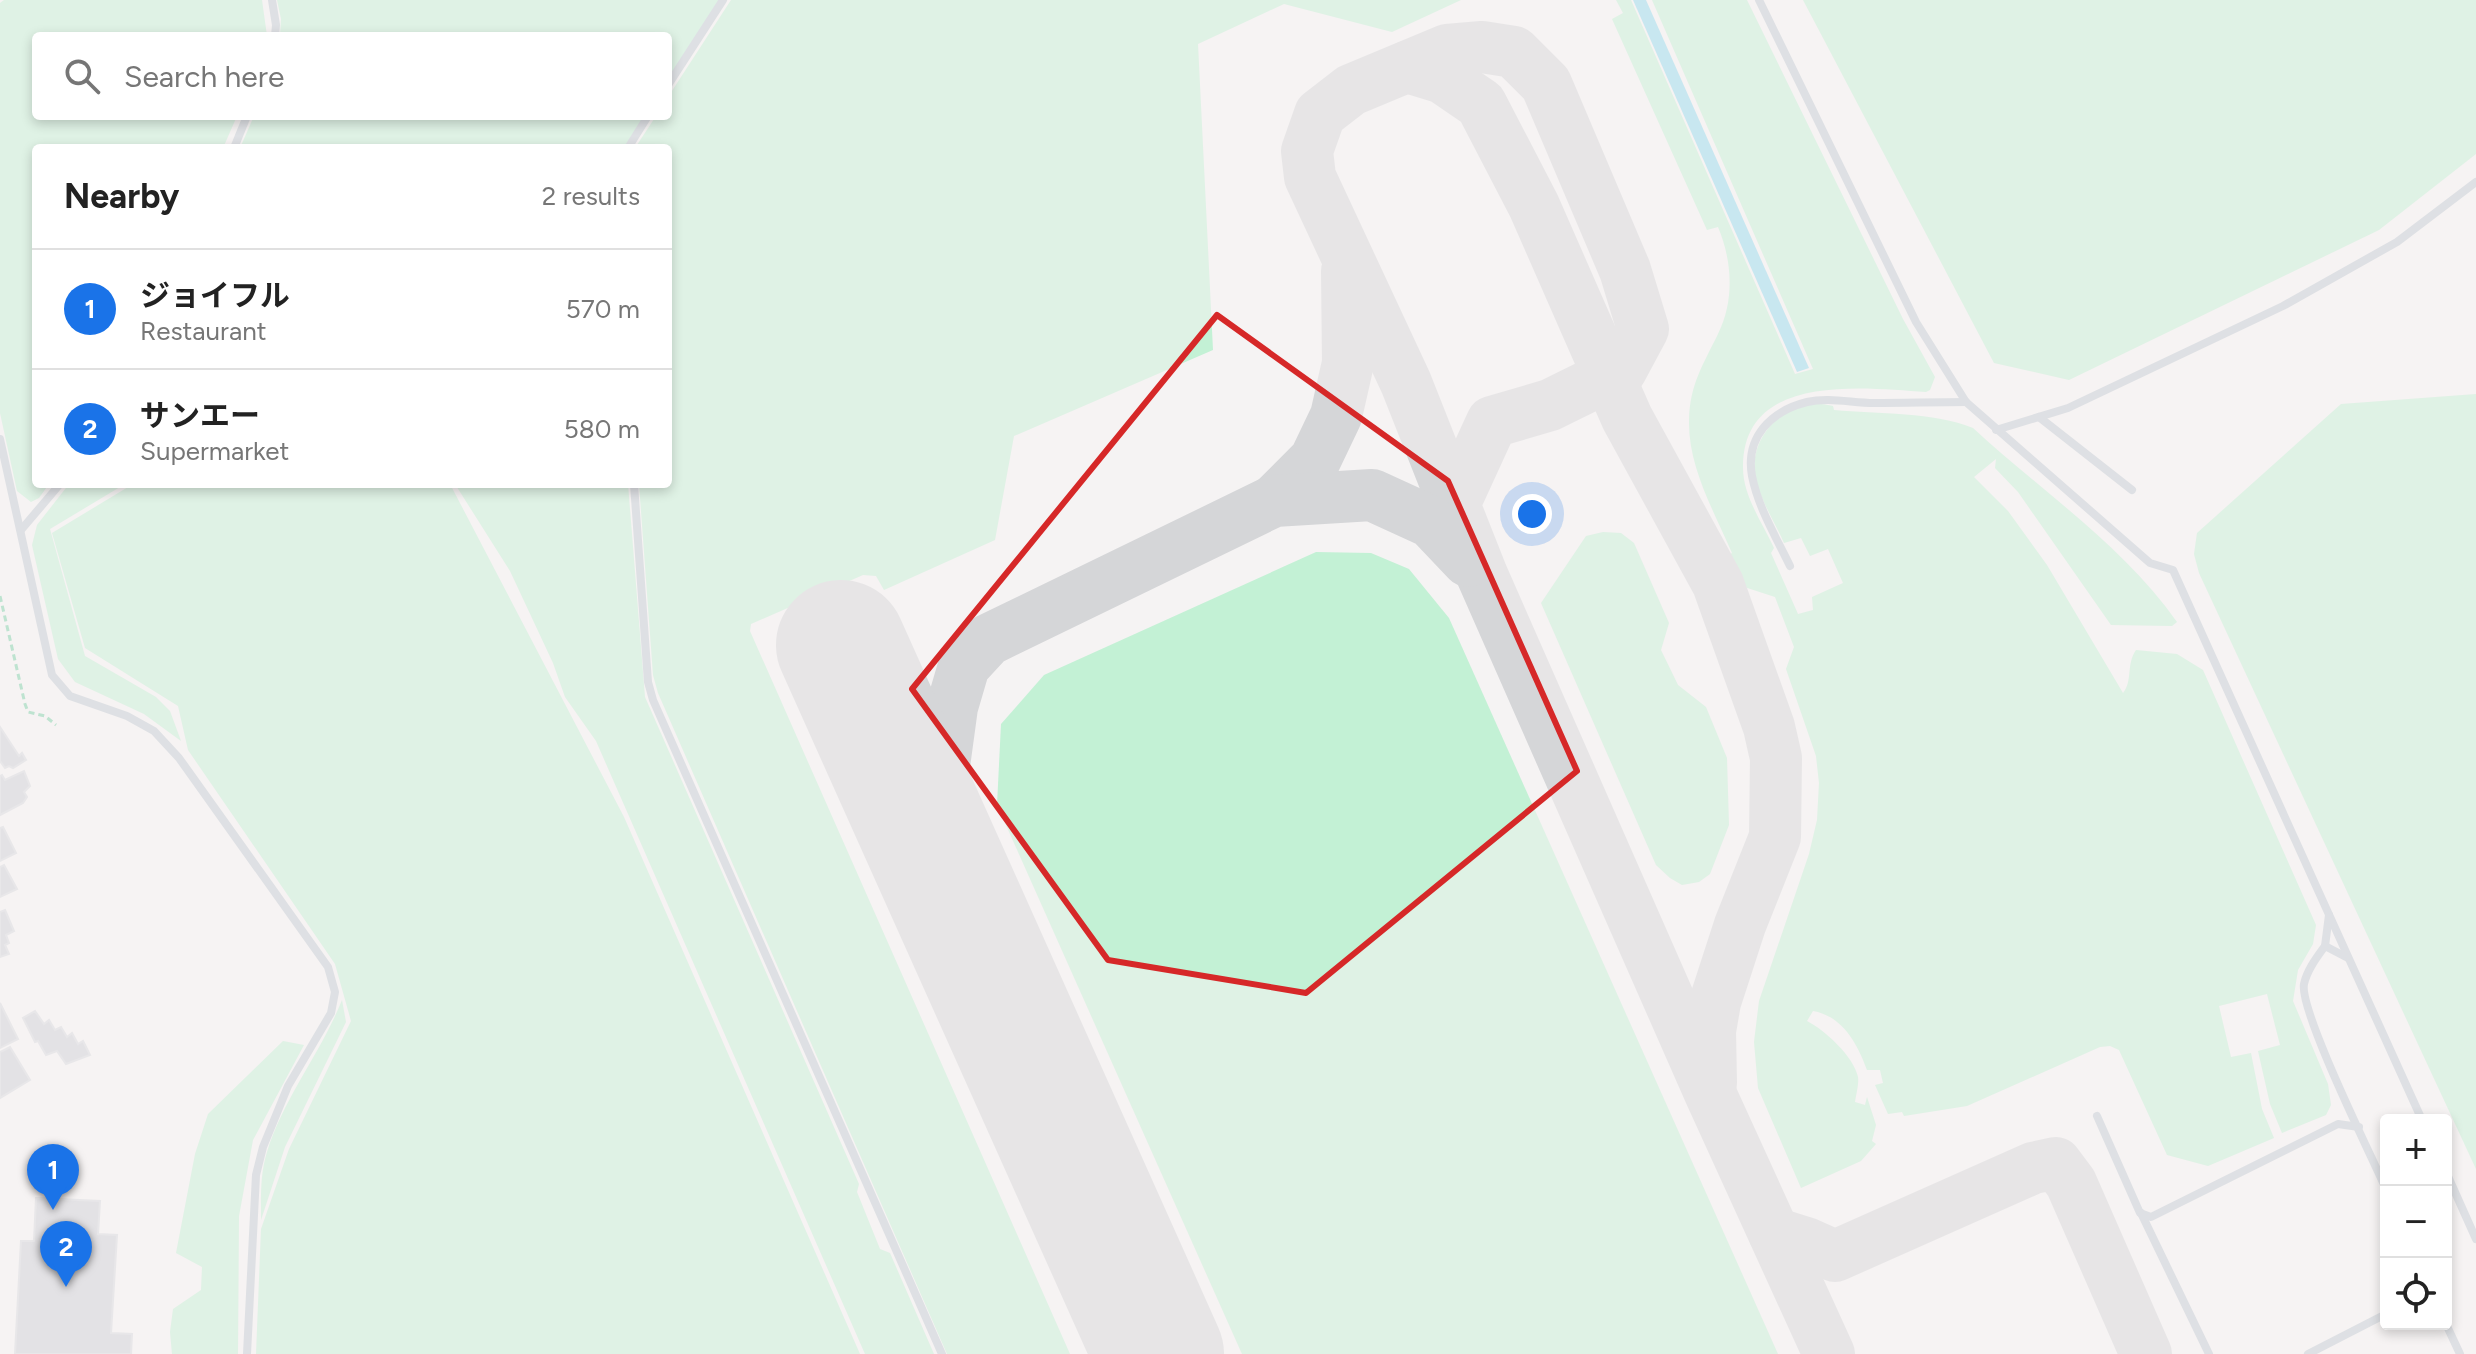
<!DOCTYPE html>
<meta charset="utf-8">
<style>
body{margin:0;font-family:Figtree,"Noto Sans JP",sans-serif;background:#f2f2f2;color:#222}
.controls{position:absolute;right:24px;bottom:24px;display:grid;overflow:hidden;border-radius:8px;box-shadow:0 4px 12px #0003}
.controls button{width:72px;height:72px;display:grid;place-items:center;padding:0;border:0;border-bottom:2px solid #e0e0e0;background:#fff;color:#222;font:40px sans-serif}
.you{position:absolute;left:1532px;top:514px;width:28px;height:28px;margin:-20px;border:6px solid #fff;border-radius:50%;background:#1a73e8;box-shadow:0 0 0 12px #1a73e833}
.badge{display:grid;place-items:center;width:52px;height:52px;border-radius:50%;background:#1a73e8;color:#fff;font-size:26px;font-weight:700}
.pin{position:absolute;translate:-50% -66px;filter:drop-shadow(0 2px 4px #0008)}
.pin::after{content:'';position:absolute;top:42px;width:28px;height:24px;background:inherit;clip-path:polygon(0 0,100% 0,50% 100%)}
.list{margin:0;padding:0;list-style:none}
h2{display:flex;justify-content:space-between;align-items:center;height:104px;margin:0;padding:0 32px;font-size:34px}
h2 small{font-size:26px;font-weight:400;color:#767676}
.list li{display:grid;grid-template-columns:52px 1fr auto;gap:24px;align-items:center;box-sizing:border-box;height:120px;padding:0 32px;border-top:2px solid #e0e0e0}
.list b{display:block;font-size:30px;white-space:nowrap}
.list p{margin:0;font-size:26px;white-space:nowrap;color:#767676}
.list em{font-size:26px;font-style:normal;color:#767676}
.icon{flex:none;width:44px;height:44px;fill:none;stroke:currentColor;stroke-width:2;stroke-linecap:round;stroke-linejoin:round}
.map{position:relative;flex:none;width:2476px;height:1354px;overflow:hidden}
.search{position:absolute;background:#fff;box-shadow:0 4px 12px #0003;left:32px;top:32px;width:640px;height:88px;display:flex;align-items:center;gap:20px;box-sizing:border-box;padding:0 28px;border-radius:8px;color:#767676;font-size:30px}
.panel{position:absolute;background:#fff;box-shadow:0 4px 12px #0003;left:32px;top:144px;width:640px;height:344px;border-radius:8px}
.map>svg:first-child{display:block}
.green{fill:#c3f1d5}
.water{fill:#90daee}
.lines{fill:none;stroke-linecap:round;stroke-linejoin:round}
.taxiway{stroke:#d5d6d8;stroke-width:52}
.runway{stroke:#d5d6d8;stroke-width:130}
.building{fill:#cdcfd5;stroke:#d7d9de;stroke-width:2}
.path{stroke:#7ad0a6;stroke-width:3;stroke-dasharray:6 4;stroke-linecap:butt}
.lane{stroke:#c1cad2;stroke-width:8}
.marked{fill:none;stroke:#d62828;stroke-width:6;stroke-linejoin:round}
</style>
<div class="map">
<svg width="2476" height="1354" viewBox="0 0 2476 1354">
<rect width="100%" height="100%" fill="#f5f3f3"/>
<!-- green -->
<g class="green">
<path d="M4,0H262L267,36H36V116H237L223,148H36V484H49L39,498L31,502L17,491L0,413V3Z"/>
<path d="M277,0H719L668,79V36H280L281,19Z"/>
<path d="M731,0H1461L1392,32L1284,4L1198,44L1213,350L1014,436L995,540L884,590L876,576L863,575L751,624L750,631L1070,1354H947L658,693L653,675L639,484H668V148H635L656,116H668V97Z"/>
<path d="M1616,0H1631L1795,374L1813,369L1652,0H1747L1903,319L1935,377L1930,390L1926,392C1863,388 1742,372 1743,468C1743,496 1763,524 1774,548L1771,553L1798,614L1813,610L1812,597L1843,583L1828,549L1810,556L1801,538L1784,543C1775,522 1758,497 1755,473C1750,440 1780,405 1814,404C1820,403 1827,405 1833,406L1834,410C1877,414 1934,412 1973,428C2041,491 2123,545 2177,622L2172,626L2111,625L2018,492L1995,468L1996,459L1974,477L2008,511L2047,565L2123,693C2133,681 2126,664 2136,650L2177,654L2203,670L2316,925L2313,944L2298,970L2293,1001L2328,1084L2331,1105L2326,1115L2282,1133L2270,1104L2258,1051L2280,1045L2267,994L2219,1006L2231,1057L2251,1053L2262,1109L2274,1138L2208,1166L2167,1155L2119,1050L2110,1046L2100,1047L1967,1106L1904,1116L1902,1112L1888,1114L1875,1085L1883,1083L1880,1070H1867C1858,1045 1843,1016 1813,1011L1807,1021C1825,1030 1854,1057 1858,1077C1859,1084 1856,1095 1855,1102L1865,1105L1867,1097L1876,1125L1872,1141L1876,1144L1861,1161L1801,1188L1758,1088L1754,1042L1759,1001L1809,854L1817,820L1819,783L1816,756L1786,669L1794,647L1775,597L1735,584L1724,558L1732,553C1714,511 1688,467 1689,420C1690,384 1703,365 1718,334C1735,300 1732,260 1718,227L1707,230L1612,19L1623,13Z"/>
<path d="M1803,0H2476V154L2379,230L2069,380L1994,363Z"/>
<path d="M254,116H644L624,148H240Z"/>
<path d="M2476,394V1169L2199,573L2194,554L2197,533L2341,404Z"/>
<path d="M69,484H125L50,529L85,656L156,697L170,711L181,741L144,714L75,682L58,659L32,545L37,525Z"/>
<path d="M133,484H450L624,817L860,1354H256L261,1229L289,1149L351,1021L335,964L188,750L178,706L85,648L52,533Z"/>
<path d="M455,484H628L645,697L859,1184L857,1192L880,1249L890,1253L934,1354H865L596,741L565,697L553,663L510,571Z"/>
<path d="M1603,532L1621,533L1634,543L1669,623L1661,650L1678,685L1706,707L1727,758L1729,825L1710,874L1699,882L1682,885L1670,878L1656,865L1541,603L1586,536Z"/>
<path d="M1316,552L1371,553L1409,569L1449,618L1778,1354H1242L997,805L1001,724L1044,675Z"/>
<path d="M342,1000L346,1022L285,1147L261,1220C261,1197 260,1174 267,1152C284,1097 321,1053 342,1000Z"/>
<path d="M283,1041L304,1045L253,1140L239,1216L238,1354H172L170,1332L173,1309L201,1290L202,1267L176,1253L195,1154L208,1114Z"/>
</g>
<!-- water -->
<path class="water" d="M1633,0H1646L1809,368L1797,372Z"/>
<g class="lines">
<!-- taxiway -->
<g class="taxiway">
<path d="M1407,67L1443,78L1481,104L1534,206L1627,418L1718,584L1769,727L1776,758L1775,837L1740,925L1715,1002L1710,1031L1711,1083"/>
<path d="M1274,501L1315,460L1336,416L1348,363L1347,271"/>
<path d="M1453,507L1492,422L1550,405L1621,370L1643,329L1625,270L1546,84L1514,52L1482,47L1447,50L1351,90L1320,114L1307,151L1310,177L1406,383L1482,575L1710,1093L1829,1354"/>
<path d="M936,857L937,817L952,707L964,666L988,640L1274,501L1372,495L1431,522L1468,561"/>
<path d="M1774,1233L1806,1243L1835,1256L2033,1168L2056,1163L2071,1183L2146,1354"/>
</g>
<!-- runway -->
<path class="runway" d="M841,645L1159,1354"/>
</g>
<!-- building -->
<g class="building">
<path d="M0,727L19,756L22,753L26,760L13,768L9,766L5,768L0,761Z"/>
<path d="M24,771L30,786L24,792L27,797L23,803L0,815V776L2,775L5,780Z"/>
<path d="M3,827L16,853L0,861V828Z"/>
<path d="M4,865L17,889L0,897V867Z"/>
<path d="M5,910L14,931L6,935L9,943L5,945L9,954L0,957V912Z"/>
<path d="M0,1003L18,1039L0,1048Z"/>
<path d="M35,1011L44,1024L49,1020L55,1030L61,1027L67,1037L72,1033L78,1044L83,1041L90,1055L66,1064L57,1051L46,1055L38,1041L35,1042L23,1018Z"/>
<path d="M10,1047L30,1080L0,1098V1052Z"/>
<path d="M36,1198L100,1201L98,1234L117,1235L111,1333L132,1334L131,1354H15L21,1241H34Z"/>
</g>
<g class="lines">
<!-- path -->
<path class="path" d="M0,596L25,704L28,712L45,716L56,725"/>
<!-- lane -->
<g class="lane">
<path d="M272,0L276,25L275,36"/>
<path d="M1759,0L1916,322L1966,402L2150,563L2173,570L2422,1120"/>
<path d="M668,85L723,0"/>
<path d="M234,148L247,116"/>
<path d="M628,148L648,116"/>
<path d="M2039,417L2132,490"/>
<path d="M1996,430L2068,408L2283,306L2397,242L2476,182"/>
<path d="M0,439L52,675L70,696L127,716L154,731L179,758L328,967L335,992L331,1013L288,1086L263,1147L256,1175L247,1354"/>
<path d="M634,484L648,682L653,700L942,1354"/>
<path d="M21,530L60,484"/>
<path d="M1790,566C1776,537 1758,507 1752,476C1745,437 1771,411 1807,402C1829,397 1852,403 1874,403C1904,403 1935,402 1966,402"/>
<path d="M2325,946L2329,915"/>
<path d="M2348,958L2325,946C2317,957 2307,970 2304,984C2299,1010 2371,1155 2386,1189"/>
<path d="M2097,1116L2140,1213L2151,1217L2338,1124L2359,1127"/>
<path d="M2446,1172L2476,1239"/>
<path d="M2141,1213L2209,1354"/>
<path d="M2446,1324L2460,1354"/>
<path d="M2308,1354L2386,1314"/>
</g>
</g>
<!-- marked area -->
<path d="M0 0H2476V1354H0ZM1217,315L1448,481L1577,771L1306,993L1108,960L912,689Z" fill="#f5f3f3" fill-opacity=".55" fill-rule="evenodd"/>
<path class="marked" d="M1217,315L1448,481L1577,771L1306,993L1108,960L912,689Z"/>
</svg>
<div class="controls">
<button>+</button>
<button>−</button>
<button><svg class="icon" aria-label="locate" viewBox="0 0 24 24"><circle cx="12" cy="12" r="6"/><path d="M12 2v4M12 18v4M2 12h4M18 12h4"/></svg></button>
</div>
<div class="you"></div>
<div class="pin badge" style="left:53px;top:1210px">1</div>
<div class="pin badge" style="left:66px;top:1287px">2</div>
<div class="search"><svg class="icon" aria-label="search" viewBox="0 0 24 24"><circle cx="10" cy="10" r="6"/><path d="M15 15l6 6"/></svg>Search here</div>
<section class="panel">
<h2>Nearby<small>2 results</small></h2>
<ul class="list">
<li><span class="badge">1</span><div><b>ジョイフル</b><p>Restaurant</p></div><em>570 m</em></li>
<li><span class="badge">2</span><div><b>サンエー</b><p>Supermarket</p></div><em>580 m</em></li>
</ul>
</section>
</div>
